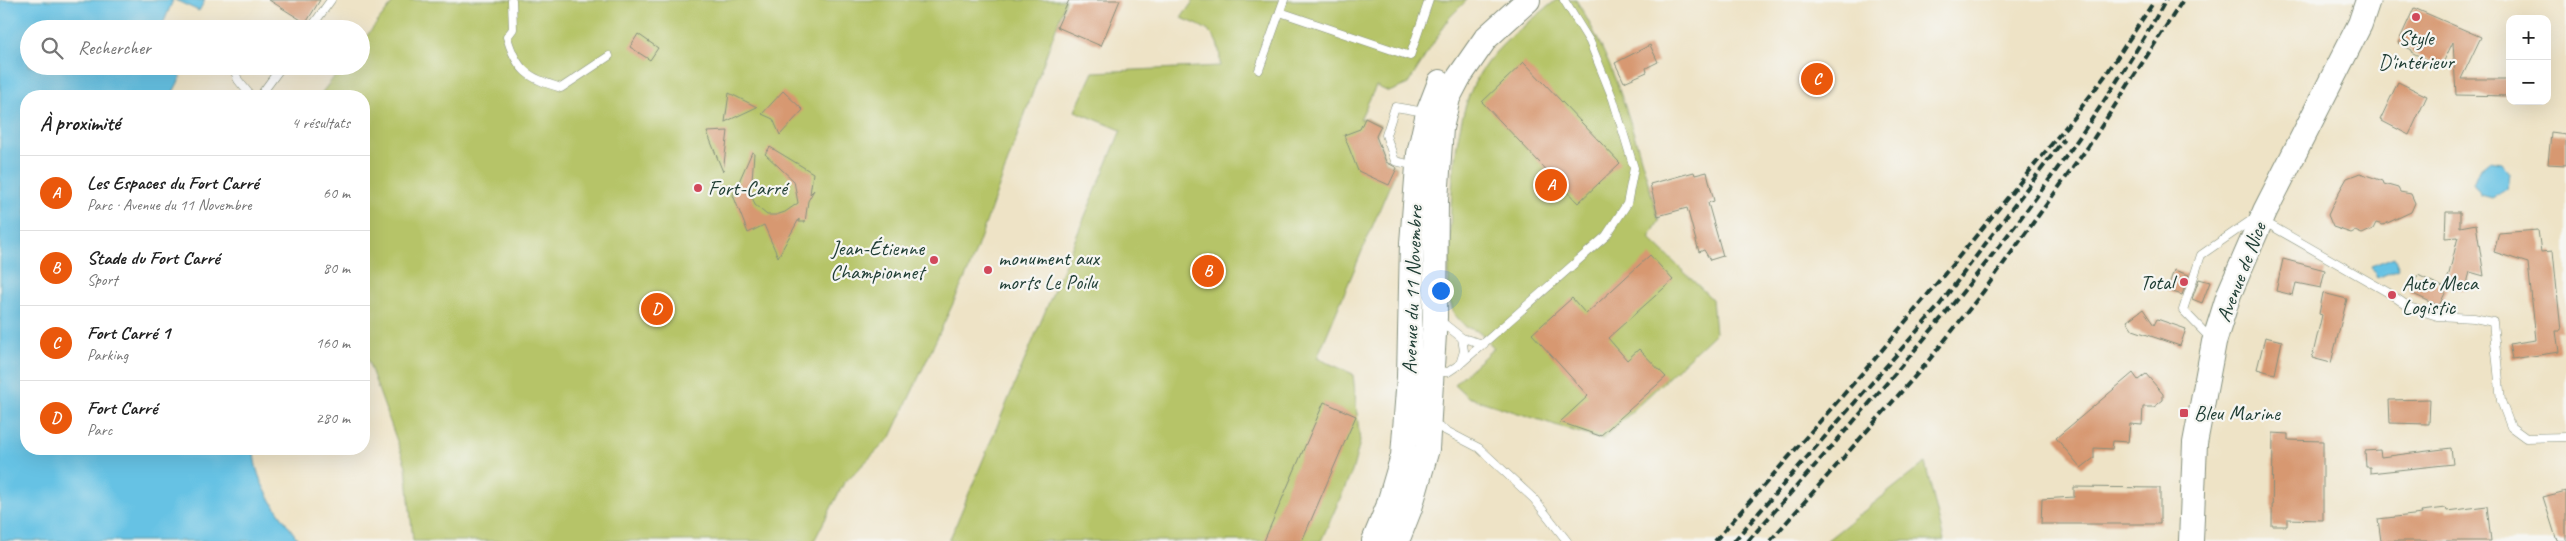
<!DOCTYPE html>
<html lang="fr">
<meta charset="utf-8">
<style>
body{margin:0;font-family:Caveat,sans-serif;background:#f2f2f2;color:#222}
.controls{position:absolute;right:15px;top:15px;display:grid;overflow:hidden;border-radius:10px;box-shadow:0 5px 20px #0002}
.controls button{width:45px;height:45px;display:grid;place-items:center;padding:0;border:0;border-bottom:1px solid #e0e0e0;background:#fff;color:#222;font:25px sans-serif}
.you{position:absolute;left:1440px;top:290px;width:18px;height:18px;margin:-12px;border:4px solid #fff;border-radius:50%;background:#1a73e8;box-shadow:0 0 0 8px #1a73e833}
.badge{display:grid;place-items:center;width:32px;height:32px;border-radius:50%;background:#ea580c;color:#fff;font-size:16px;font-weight:700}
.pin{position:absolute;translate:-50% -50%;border:2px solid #fff;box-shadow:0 1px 5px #0006}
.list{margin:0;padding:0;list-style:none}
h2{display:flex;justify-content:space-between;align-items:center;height:65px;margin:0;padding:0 20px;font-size:21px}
h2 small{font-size:16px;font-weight:400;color:#767676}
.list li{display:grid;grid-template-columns:32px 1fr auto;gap:15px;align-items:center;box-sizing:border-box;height:75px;padding:0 20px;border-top:1px solid #e0e0e0}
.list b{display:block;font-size:19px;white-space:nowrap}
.list p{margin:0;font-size:16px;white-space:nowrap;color:#767676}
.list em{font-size:16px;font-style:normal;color:#767676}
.icon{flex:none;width:28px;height:28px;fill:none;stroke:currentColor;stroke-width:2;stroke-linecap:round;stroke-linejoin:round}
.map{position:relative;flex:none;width:2566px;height:541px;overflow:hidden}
.search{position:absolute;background:#fff;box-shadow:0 5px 20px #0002;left:20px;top:20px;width:350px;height:55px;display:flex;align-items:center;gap:12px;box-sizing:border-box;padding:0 18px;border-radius:28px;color:#767676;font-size:19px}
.panel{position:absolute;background:#fff;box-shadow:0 5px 20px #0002;left:20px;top:90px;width:350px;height:365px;border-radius:20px}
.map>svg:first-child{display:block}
.green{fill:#b6c467;stroke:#6a804e}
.water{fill:#66c2e4;stroke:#42808c}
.building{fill:#d79871}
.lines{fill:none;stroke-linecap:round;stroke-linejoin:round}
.service-casing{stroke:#86907d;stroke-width:9}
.primary-casing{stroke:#86907d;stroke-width:26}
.service{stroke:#fff;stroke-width:8}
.primary{stroke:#fff;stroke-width:24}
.rail{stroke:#1f3d34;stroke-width:4;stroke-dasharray:8 4;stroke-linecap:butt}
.poi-dot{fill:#d1495b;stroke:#f6f6f2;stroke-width:2}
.labels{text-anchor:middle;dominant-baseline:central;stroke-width:4.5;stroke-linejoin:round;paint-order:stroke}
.poi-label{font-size:21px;fill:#1f3d34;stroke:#f6f6f2;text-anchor:start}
.street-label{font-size:21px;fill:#1f3d34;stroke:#f6f6f2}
</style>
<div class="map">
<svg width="2566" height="541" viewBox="0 0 2566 541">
<rect width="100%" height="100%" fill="#f6f6f2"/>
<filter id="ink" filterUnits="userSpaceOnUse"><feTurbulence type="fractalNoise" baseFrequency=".02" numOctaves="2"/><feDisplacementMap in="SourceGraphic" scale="10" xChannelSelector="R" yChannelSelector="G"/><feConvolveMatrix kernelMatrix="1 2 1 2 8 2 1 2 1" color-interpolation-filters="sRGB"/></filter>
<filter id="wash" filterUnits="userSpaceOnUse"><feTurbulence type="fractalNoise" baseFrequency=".0096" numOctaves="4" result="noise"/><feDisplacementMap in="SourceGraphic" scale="20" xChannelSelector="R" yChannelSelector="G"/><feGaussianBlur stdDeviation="1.12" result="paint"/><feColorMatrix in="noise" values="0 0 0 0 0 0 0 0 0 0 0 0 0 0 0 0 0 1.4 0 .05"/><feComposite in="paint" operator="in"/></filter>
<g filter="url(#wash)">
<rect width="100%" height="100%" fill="#eee3c6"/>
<!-- green -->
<g class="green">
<path d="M395,0H1066L970,267L891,437L844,483L814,541H413L406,466L364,350V96H319L343,66H361V43Z"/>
<path d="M1194,0H1467L1449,18L1408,84L1389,92L1376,86L1360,119L1365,118L1381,126L1376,136L1386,162L1397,168L1317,358L1353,374L1360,442L1352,472L1321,541H949L1121,130L1075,111L1093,72L1220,66C1221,34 1208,28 1181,18Z"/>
<path d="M1556,0H1576C1620,71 1636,142 1659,221L1649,238L1712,299L1715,333L1602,440L1468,397L1454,384L1494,348L1480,332L1466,327L1454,314L1448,296C1451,234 1447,125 1480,73C1498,43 1530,22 1556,0Z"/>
<path d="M1925,463L1944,541H1826Z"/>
</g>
<!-- water -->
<g class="water">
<path d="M0,0H173L161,29H29V66H167L181,77L171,96H26V449H254C254,484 280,513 299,541H0Z"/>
<path d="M175,0H205L199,11Z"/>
<path d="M2489,161L2501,163L2509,173L2507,189L2492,198L2481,195L2473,183L2479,169Z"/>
<path d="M2394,257L2399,269L2377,278L2371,266Z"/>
</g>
<g id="blocks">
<!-- building -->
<g class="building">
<path d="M269,0H320L306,23Z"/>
<path d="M1069,0H1120L1101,46L1057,27Z"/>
<path d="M2414,8L2481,37L2461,79H2510V96L2456,95L2453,42L2441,67L2411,52L2412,50L2398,43Z"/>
<path d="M638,34L658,48L650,60L630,47Z"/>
<path d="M1650,45L1658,62L1646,68L1647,72L1624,82L1615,63Z"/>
<path d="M1524,62L1620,163L1578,203L1482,102Z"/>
<path d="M2398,82L2427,96L2409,135L2380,120Z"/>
<path d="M783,91L803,110L780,135L773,119L762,114Z"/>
<path d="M729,93L757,107L725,122Z"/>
<path d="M1365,118L1381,126L1376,136L1386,162L1397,168L1389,185L1358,171L1344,135L1360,129Z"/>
<path d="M728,131L723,172L707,132Z"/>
<path d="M2551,133L2566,135V165L2548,164Z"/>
<path d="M770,147L813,173L810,194L814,190L808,201L805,222H799V219L778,257L764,225L748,233L733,195L752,152L754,153L751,194L755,205L767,215H776L785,212L798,203L794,181L765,154Z"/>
<path d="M1694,172L1695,175L1707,172L1714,201L1708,203L1723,256L1710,260L1704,250L1699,252L1687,208L1658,216L1650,184Z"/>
<path d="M2360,173L2383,181L2384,184L2398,188L2400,192L2411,194L2415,203L2411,212L2383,225L2376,223L2373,229L2362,234L2355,231L2351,233L2333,227L2328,215L2339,192L2347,178Z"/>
<path d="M2446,212H2460V227L2476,224L2484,276L2470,272L2465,291L2446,286L2458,237L2445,238Z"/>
<path d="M2538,230L2541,252L2553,251L2561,331H2556L2559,352L2512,359L2509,344L2536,340L2528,263L2494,252L2499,233Z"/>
<path d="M1650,255L1673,280L1608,338L1627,360L1639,349L1666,377L1600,436L1560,422L1588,396L1532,334L1572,298L1586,314Z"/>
<path d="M2283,259L2325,270L2321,288L2296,283L2293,295L2276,291Z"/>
<path d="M2174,270L2189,275L2182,295L2167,290Z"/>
<path d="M2418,275L2447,289L2439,306L2409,292Z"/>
<path d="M2199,279L2210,282L2202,303L2192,299Z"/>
<path d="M2323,293L2347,299L2331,363L2312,358L2322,315L2319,314Z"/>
<path d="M2143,309L2154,325L2157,319L2186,329L2180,346L2133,330L2127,321Z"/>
<path d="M2265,337L2282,341L2275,374L2257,369Z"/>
<path d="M2133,373L2138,380L2146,374L2163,394V400L2154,407H2143L2142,425L2130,424L2128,442L2113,441L2112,449L2094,448V458L2081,468L2056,438Z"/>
<path d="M2430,399L2429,424L2390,423L2389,400Z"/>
<path d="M1324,402L1356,416L1302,541H1264Z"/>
<path d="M2273,433L2288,434V440L2323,441V520L2287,519V526H2272Z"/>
<path d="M2451,448L2453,464L2370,473V467H2366L2365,451L2380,450L2381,457Z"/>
<path d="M2074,487L2160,488V524H2041L2042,499L2074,497Z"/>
<path d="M2566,491V541H2557L2543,497Z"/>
<path d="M2487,506L2491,541H2381L2378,519L2422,514L2421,511L2446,508L2447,511Z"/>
</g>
</g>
</g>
<g filter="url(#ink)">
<use href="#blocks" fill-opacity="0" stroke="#86907d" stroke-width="1"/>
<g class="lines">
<defs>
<g id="service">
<path d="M512,0L513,29L507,37C517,72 529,78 561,88L609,56"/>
<path d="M1280,12L1410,56L1429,0"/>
<path d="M310,29L331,0"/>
<path d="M233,66L238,80L251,96"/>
<path d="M1259,70L1284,0"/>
<path d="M260,96L282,66"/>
<path d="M1416,166L1395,161L1386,135L1395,107L1425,112"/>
<path d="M2263,221L2389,293L2409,307L2437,316L2474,318L2493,322L2501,401L2511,427L2526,438L2566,437"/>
<path d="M1462,338L1484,344"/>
<path d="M2211,339L2183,310L2201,255L2253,219"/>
<path d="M1460,364L1606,236L1627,204L1634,168L1613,99L1590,42L1564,0"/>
<path d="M1434,372H1448L1460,364L1464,351L1462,338L1438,319"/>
<path d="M1433,424L1479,448L1534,499L1567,541"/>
</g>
<g id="primary">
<path d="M1374,541L1388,507L1403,456L1409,377L1412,243L1419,154L1428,113L1440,82"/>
<path d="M1397,541L1410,508L1427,449L1435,317L1436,200L1441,128L1448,98L1459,77L1486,38L1528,0"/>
<path d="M2191,541L2195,443L2214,342L2229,294L2265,211L2360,24L2368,0"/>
</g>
</defs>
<!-- service casing -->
<use href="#service" class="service-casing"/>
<!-- primary casing -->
<use href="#primary" class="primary-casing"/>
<!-- service -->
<use href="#service" class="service"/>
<!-- primary -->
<use href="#primary" class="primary"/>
<!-- rail -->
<g class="rail">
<path d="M1715,541L1873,361L2074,117L2105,76L2153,3"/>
<path d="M1734,541L1938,307L2064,139"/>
<path d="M1748,541C1899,371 2053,199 2166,0"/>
<path d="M1770,541L1925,365L1983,292L2088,147L2183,0"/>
</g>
</g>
</g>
<!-- markers -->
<g class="poi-dot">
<circle cx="2416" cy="17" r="5"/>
<circle cx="698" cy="188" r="5"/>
<circle cx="934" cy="260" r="5"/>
<circle cx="988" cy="270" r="5"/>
<circle cx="2184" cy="282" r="5"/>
<circle cx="2392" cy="295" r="5"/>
<rect x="2179" y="408" width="10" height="10" rx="2.5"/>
</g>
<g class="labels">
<!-- poi labels -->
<g class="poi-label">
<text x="2416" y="38" text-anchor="middle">Style<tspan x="2416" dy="24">D'intérieur</tspan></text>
<text x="708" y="188">Fort-Carré</text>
<text x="924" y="248" text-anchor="end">Jean-Étienne<tspan x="924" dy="24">Championnet</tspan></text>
<text x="998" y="258">monument aux<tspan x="998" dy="24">morts Le Poilu</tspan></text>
<text x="2174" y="282" text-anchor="end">Total</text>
<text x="2402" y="283">Auto Meca<tspan x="2402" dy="24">Logistic</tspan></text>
<text x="2194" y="413">Bleu Marine</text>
</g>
<!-- street labels -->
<g class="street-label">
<text transform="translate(2241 272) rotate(-69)">Avenue de Nice</text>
<text transform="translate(1412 290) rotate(-88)">Avenue du 11 Novembre</text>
</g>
</g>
</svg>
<div class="controls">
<button>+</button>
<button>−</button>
</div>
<div class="you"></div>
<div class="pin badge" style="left:1551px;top:185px">A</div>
<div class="pin badge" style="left:1208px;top:271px">B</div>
<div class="pin badge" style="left:1817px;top:79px">C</div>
<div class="pin badge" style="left:657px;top:309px">D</div>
<div class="search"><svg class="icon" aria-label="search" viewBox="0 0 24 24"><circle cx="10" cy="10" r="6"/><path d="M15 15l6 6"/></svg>Rechercher</div>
<section class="panel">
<h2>À proximité<small>4 résultats</small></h2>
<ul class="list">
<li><span class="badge">A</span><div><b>Les Espaces du Fort Carré</b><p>Parc · Avenue du 11 Novembre</p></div><em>60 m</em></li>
<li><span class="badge">B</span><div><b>Stade du Fort Carré</b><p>Sport</p></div><em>80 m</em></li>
<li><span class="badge">C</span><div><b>Fort Carré 1</b><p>Parking</p></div><em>160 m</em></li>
<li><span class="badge">D</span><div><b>Fort Carré</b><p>Parc</p></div><em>280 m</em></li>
</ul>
</section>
</div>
